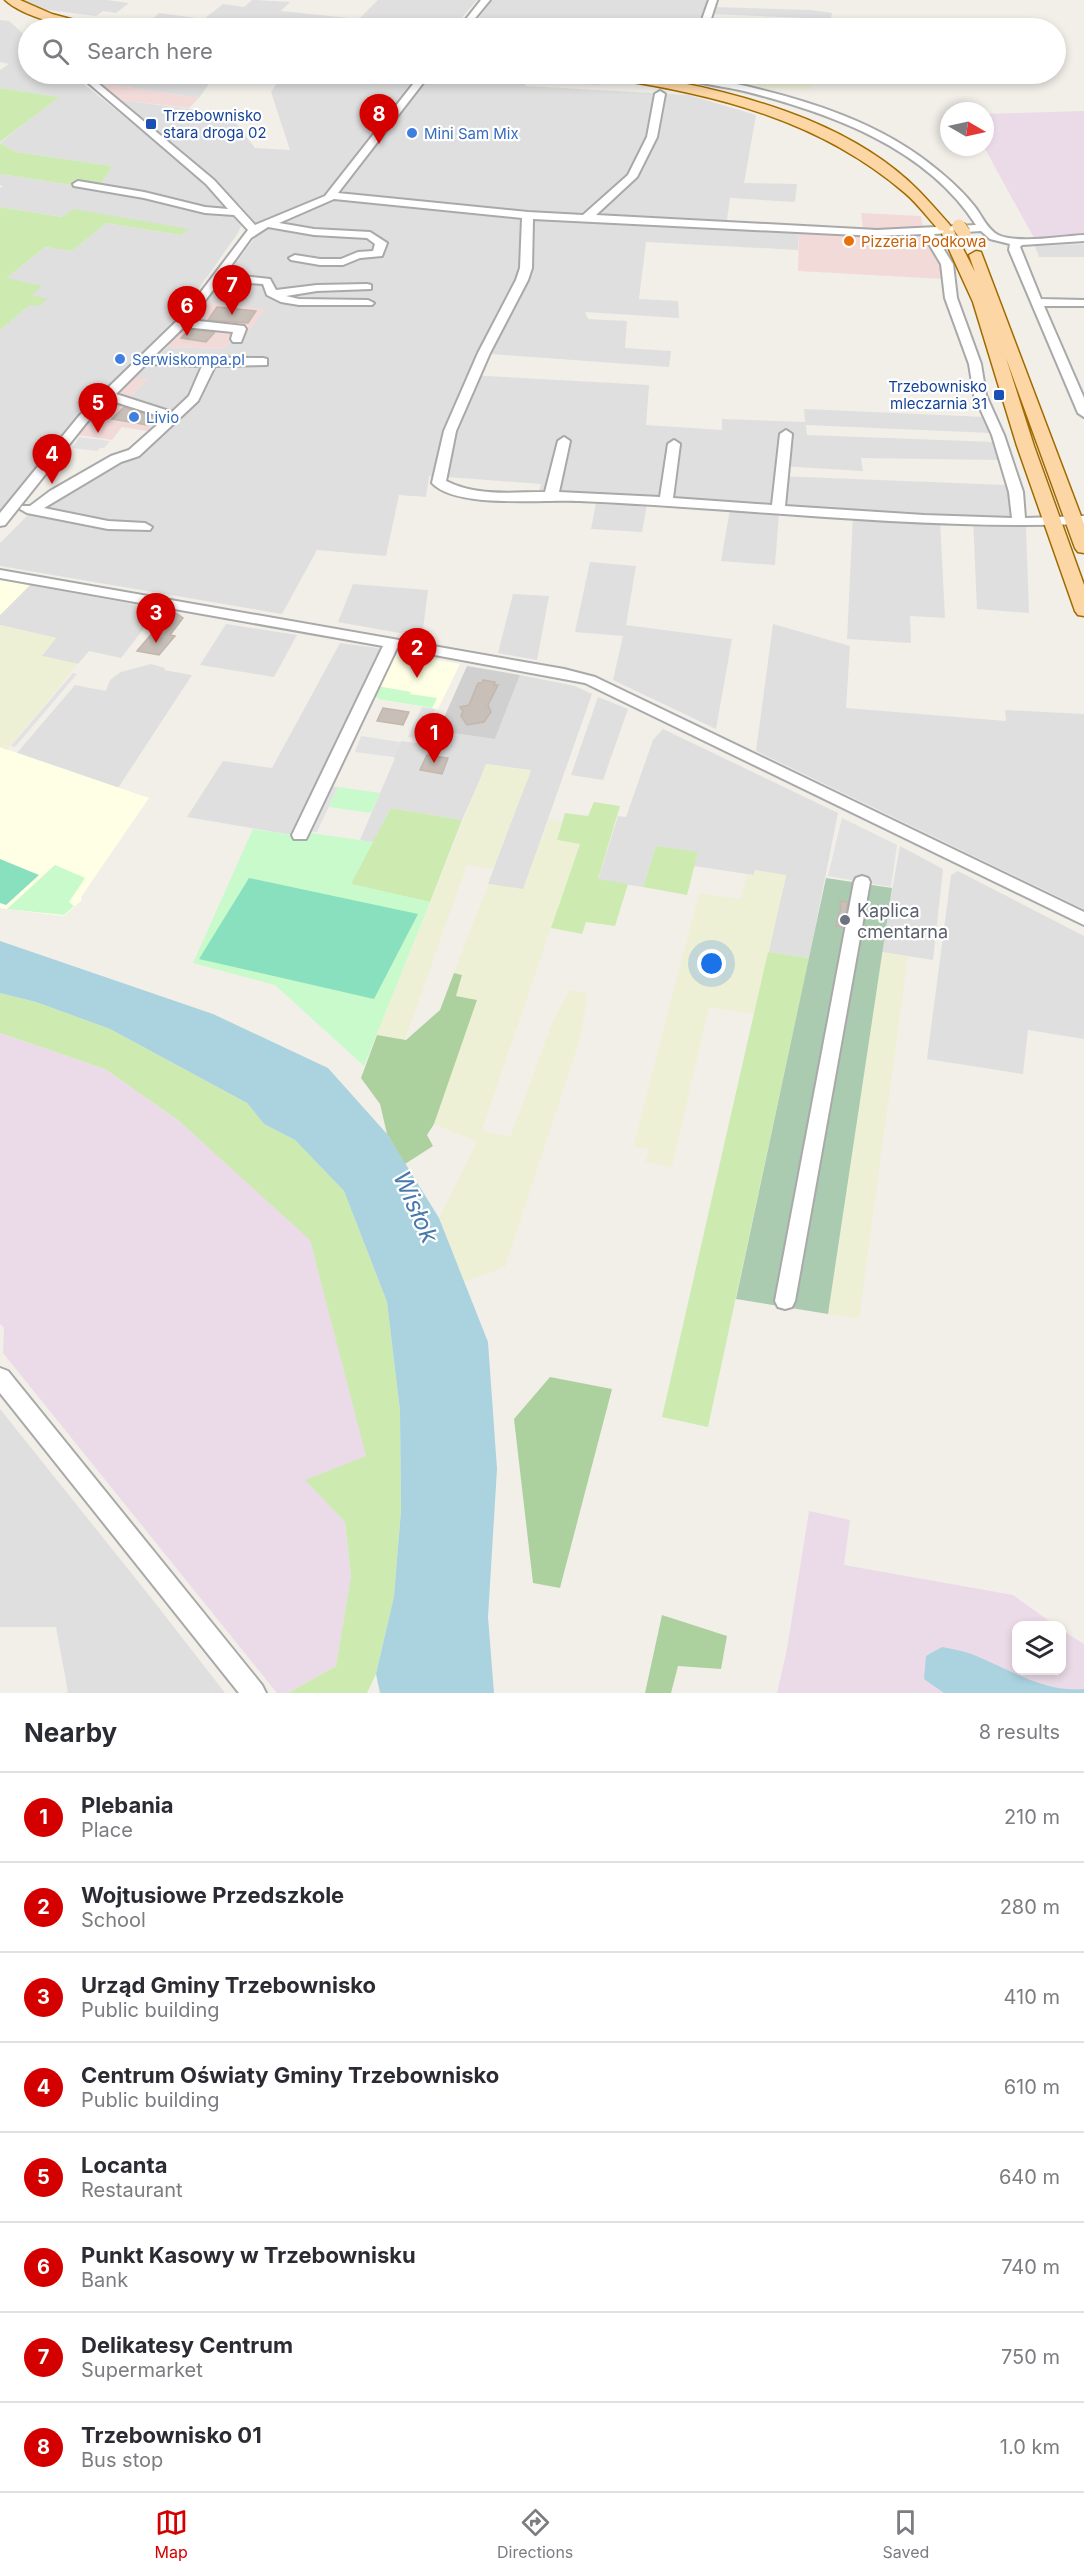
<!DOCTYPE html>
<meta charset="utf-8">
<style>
body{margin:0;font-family:Inter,sans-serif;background:#f2f2f3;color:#2b2b33}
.controls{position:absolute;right:18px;bottom:18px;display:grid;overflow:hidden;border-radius:12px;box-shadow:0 3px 9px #0003}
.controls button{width:54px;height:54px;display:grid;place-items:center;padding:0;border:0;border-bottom:2px solid #e1e1e2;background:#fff;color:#2b2b33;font:30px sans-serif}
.compass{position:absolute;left:940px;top:102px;width:54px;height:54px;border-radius:50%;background:#fff;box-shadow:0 3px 9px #0003;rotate:99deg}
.you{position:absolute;left:712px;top:964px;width:21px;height:21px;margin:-15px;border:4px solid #fff;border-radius:50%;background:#1a73e8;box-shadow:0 0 0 9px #1a73e833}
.badge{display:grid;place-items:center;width:39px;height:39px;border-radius:50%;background:#d40000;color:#fff;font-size:20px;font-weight:700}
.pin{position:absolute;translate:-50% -50px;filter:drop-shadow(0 2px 3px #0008)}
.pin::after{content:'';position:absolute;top:32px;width:21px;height:18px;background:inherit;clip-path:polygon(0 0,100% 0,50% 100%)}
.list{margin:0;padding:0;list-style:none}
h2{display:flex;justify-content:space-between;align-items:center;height:78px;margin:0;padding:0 24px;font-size:26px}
h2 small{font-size:20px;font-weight:400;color:#7c7c81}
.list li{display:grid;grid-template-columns:39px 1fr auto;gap:18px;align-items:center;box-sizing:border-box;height:90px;padding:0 24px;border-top:2px solid #e1e1e2}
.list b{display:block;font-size:22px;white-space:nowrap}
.list p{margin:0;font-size:20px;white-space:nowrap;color:#7c7c81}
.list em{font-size:20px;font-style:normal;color:#7c7c81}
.icon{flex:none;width:33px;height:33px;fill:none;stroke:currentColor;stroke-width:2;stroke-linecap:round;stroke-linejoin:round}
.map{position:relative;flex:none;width:1084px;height:1693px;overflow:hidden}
.search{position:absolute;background:#fff;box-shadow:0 3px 9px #0003;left:18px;right:18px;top:18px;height:66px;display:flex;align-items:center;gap:15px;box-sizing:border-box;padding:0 21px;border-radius:33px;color:#7c7c81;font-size:22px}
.sheet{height:798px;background:#fff}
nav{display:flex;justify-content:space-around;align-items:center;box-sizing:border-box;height:84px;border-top:2px solid #e1e1e2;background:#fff;font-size:16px;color:#7c7c81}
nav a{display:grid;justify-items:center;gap:3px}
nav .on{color:#d40000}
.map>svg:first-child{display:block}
.residential{fill:#e0dfdf}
.commercial{fill:#f2dad9}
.industrial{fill:#ebdbe8}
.education{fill:#ffffe5}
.religious{fill:#d0d0d0}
.farmland{fill:#eef0d5}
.grass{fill:#cdebb0}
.forest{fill:#add19e}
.cemetery{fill:#aacbaf}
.park{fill:#c8facc}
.pitch{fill:#88e0be}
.parking{fill:#e2e2e2}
.water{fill:#aad3df}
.building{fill:#c7bfb8;stroke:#c4b6ab;stroke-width:1.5}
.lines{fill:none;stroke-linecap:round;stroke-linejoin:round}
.minor-casing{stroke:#a9a9a9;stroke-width:4}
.major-casing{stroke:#a06b00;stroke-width:3}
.minor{fill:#fff;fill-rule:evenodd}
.major{fill:#fcd6a4;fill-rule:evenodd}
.major-bridge-casing{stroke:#a06b00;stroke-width:14;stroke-linecap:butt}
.major-bridge{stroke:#fcd6a4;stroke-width:13}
.transit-dot{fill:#1a4fb4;stroke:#fff;stroke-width:2}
.shop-dot{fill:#3f7fe0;stroke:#fff;stroke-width:2}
.food-dot{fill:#e8710a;stroke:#fff;stroke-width:2}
.worship-dot{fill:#6b7280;stroke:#fff;stroke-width:2}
.labels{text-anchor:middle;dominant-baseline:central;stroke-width:4.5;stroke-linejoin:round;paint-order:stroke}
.far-transit-label{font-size:15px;fill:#164399;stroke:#fff;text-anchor:start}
.far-shop-label{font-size:15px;fill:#366cbe;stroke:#fff;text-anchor:start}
.far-food-label{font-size:15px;fill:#c56008;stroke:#fff;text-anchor:start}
.worship-label{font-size:18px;fill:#5b616d;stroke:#fff;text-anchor:start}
.near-water-label{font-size:24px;font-style:italic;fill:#4a7aab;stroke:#fff}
</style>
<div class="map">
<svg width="1084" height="1693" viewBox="0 0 1084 1693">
<rect width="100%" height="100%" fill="#f2efe9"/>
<!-- residential -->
<g class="residential">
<path d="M17,0H106L129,3L116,13L103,11L96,16L32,8Z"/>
<path d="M252,0L290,2L281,11L359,19L378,0H477L453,28H190L148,23L159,13L204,19L223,4L244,7Z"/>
<path d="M492,0H708L698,28L543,21L539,28H471Z"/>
<path d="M713,7L811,10L832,13L831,19L711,14Z"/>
<path d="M709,18L783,21V25L788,26V28H705Z"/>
<path d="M0,20L9,21L28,38V74H71L196,174L241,226L238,233L182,312L69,426L0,514V330L30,305L47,300L31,295L41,287L6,279L45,247L72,251L106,223L180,235L188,229L62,217L0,207V188L3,186L0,185V174L98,189L112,166L16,152L0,143L58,97L0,88V70L9,64L0,62Z"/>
<path d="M89,74H216L199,98L100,83Z"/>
<path d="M220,74H419L444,77L484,74L601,79L599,85L527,81L525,86L689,95L756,115L744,183L797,184L795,202L730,198L726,227L799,232L798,250L646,242L639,299L678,301L679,318L585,312L588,319L627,321L625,348L671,351L669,367L476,353L467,375L649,385L646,425L722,430V419L805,422L804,409L985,417L990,433L806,425L807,435L994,442L998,460L861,458L863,471L780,466L778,476L1006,485L1011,506L1012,524L1026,526L1029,613L977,609L973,519H940L945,618L910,616L911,643L847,639L853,514L539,492L541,484L447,477L429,476L426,497L399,495L386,556L317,550L282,614L0,566V543L31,512L121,459L179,415L128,399L147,380L134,377L167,347L225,349L237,331L265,310L206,302L261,230L241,206L121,100L229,114L255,148L290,150L271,92L278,82Z"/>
<path d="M1084,244V257H1039L1035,246Z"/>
<path d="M596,503L647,505L642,532L591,529Z"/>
<path d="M730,510L779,513L775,565L721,561Z"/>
<path d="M590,562L636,566L626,625L732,639L716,729L613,680L623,636L575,632Z"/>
<path d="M353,584L428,590L422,637L338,622Z"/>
<path d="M30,585L159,609L121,658L89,651L78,664L41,656L56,638L0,625V615Z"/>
<path d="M513,594L549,596L537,660L498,653Z"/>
<path d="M226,624L297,635L274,677L200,665Z"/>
<path d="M773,624L850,646L846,708L1006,721L1005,710L1084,714V909L756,751Z"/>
<path d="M340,643L378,648L382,652L293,835L187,817L223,761L272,768Z"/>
<path d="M151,664L165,668L164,670L192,675L118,788L17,753L75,685L106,691L110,680L121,672Z"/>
<path d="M520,675L575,686L592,694L523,890L488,884L530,770L487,764L462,820L391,808L373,842L360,840L395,758L393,757L401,741L432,745L438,731L495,739Z"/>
<path d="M598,697L628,709L603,780L571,775Z"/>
<path d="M663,729L838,813L809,958L768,952L786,876L755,870L754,875L694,866L698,853L656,846L643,887L598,880L618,816L626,817L653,740Z"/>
<path d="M900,846L943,869L933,960L881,952Z"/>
<path d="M958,871L1084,936V1039L1028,1030L1023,1074L927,1059L951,875Z"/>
<path d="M0,1409L152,1599L225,1693H65L68,1692L56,1627H0Z"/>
</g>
<!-- commercial -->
<g class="commercial">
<path d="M100,83L199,98L189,108L121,100Z"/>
<path d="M861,213L921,216L925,238L939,254L943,265L944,279L798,271L799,232L864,235Z"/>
<path d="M206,302L265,309L248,332L236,331L225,349L167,347Z"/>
<path d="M134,377L148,379L125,402L161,414L163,418L153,432L122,427L112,440L78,435L94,416Z"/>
</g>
<!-- industrial -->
<g class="industrial">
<path d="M1084,111V237L1034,238L984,147L985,114Z"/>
<path d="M0,1033L105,1069L178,1120L310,1239L367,1456L306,1480L345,1522L351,1576L336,1666L288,1693H277L3,1353L4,1328L0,1324Z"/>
<path d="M809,1511L850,1520L844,1565L1013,1595L1055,1625L1016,1626V1670H1062V1630L1084,1644V1693H777L787,1649Z"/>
</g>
<!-- education -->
<g class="education">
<path d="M0,580L30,585L0,615Z"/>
<path d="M392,652L460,664L438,709L376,699L374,691Z"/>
<path d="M0,747L149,798L81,897L82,900L64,916L0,908Z"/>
</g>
<!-- religious -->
<path class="religious" d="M467,666L520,675L495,739L438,731Z"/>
<!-- farmland -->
<g class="farmland">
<path d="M690,78L810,82L811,89L714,85Z"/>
<path d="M0,625L56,638L42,656L78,664L7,750L0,747Z"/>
<path d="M486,764L531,771L493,869L467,865L405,1040L377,1035Z"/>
<path d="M549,819L562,822L557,840L580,843L482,1130L510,1137L554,1018L570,990L588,993L580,1039L505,1267L464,1282L439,1218L477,1142L434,1124L477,1000L456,996L462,974L454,973L488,884L523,889Z"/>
<path d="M755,870L786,875L755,1014L709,1007L672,1167L645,1162L649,1149L633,1147L699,893L741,899L747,874L754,875Z"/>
<path d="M881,952L908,956L859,1319L828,1314Z"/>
</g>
<!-- grass -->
<g class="grass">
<path d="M0,88L59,97L0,142Z"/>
<path d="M0,143L16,152L112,166L98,189L0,174Z"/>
<path d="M0,207L62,217L74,209L189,229L180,235L106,223L72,251L45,247L7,278L42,286L32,295L48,299L38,306L30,305L0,330Z"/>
<path d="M594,802L620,806L598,879L628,884L615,926L586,922L582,934L551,928L580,844L557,840L565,813L588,816Z"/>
<path d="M391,808L462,820L430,902L350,884Z"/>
<path d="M656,846L698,852L687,895L643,887Z"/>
<path d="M768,952L809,958L708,1427L662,1417Z"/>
<path d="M0,993L36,1002L110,1029L247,1103L264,1124L295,1140L344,1191L387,1302L400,1411L401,1511L394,1596L376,1674L367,1693H288L336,1666L351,1576L345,1522L305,1480L366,1456L310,1240L178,1120L105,1069L0,1033Z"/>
</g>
<!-- forest -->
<g class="forest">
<path d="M454,973L462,975L456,996L477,1000L434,1124L427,1135L433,1146L405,1164L387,1134L380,1104L361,1078L377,1035L406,1040L440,1010Z"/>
<path d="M550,1377L612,1389L560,1588L533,1583L514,1419Z"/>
<path d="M662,1615L727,1636L721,1669L678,1666L671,1693H645Z"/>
</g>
<!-- cemetery -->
<path class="cemetery" d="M826,878L892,888L828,1314L736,1299Z"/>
<!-- park -->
<g class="park">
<path d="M377,686L411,692L410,694L437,698L432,708L377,699L374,691Z"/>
<path d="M338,787L380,793L371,813L329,807Z"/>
<path d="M253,829L293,835L304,832L373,842L351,884L430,902L364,1066L275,985L193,963Z"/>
<path d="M55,865L85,878L69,902L74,906L64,915L7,909Z"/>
</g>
<!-- pitch -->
<g class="pitch">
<path d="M0,859L39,875L6,905L0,903Z"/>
<path d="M249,878L418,914L374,999L199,959Z"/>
</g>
<!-- parking -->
<g class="parking">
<path d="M79,437L110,441L104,448H100L97,451L73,448Z"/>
<path d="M73,673L77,674L15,747L11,746Z"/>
<path d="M422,707L435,709L421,739L408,737Z"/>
<path d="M361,736L400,742L393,757L355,752Z"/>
<path d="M327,786L338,787L317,832L306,831Z"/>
<path d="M842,818L897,845L891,887L828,876Z"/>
</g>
<!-- water -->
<g class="water">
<path d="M0,941L213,1014L328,1068L387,1134L439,1218L488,1342L497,1469L488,1617L494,1693H380L376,1674L394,1596L401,1511L400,1411L387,1302L344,1191L295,1140L264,1124L247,1103L110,1029L36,1002L0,993Z"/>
<path d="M942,1647C952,1649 964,1651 974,1655C1009,1669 1044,1693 1084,1689V1693H944L924,1679L926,1656Z"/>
</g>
<!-- building -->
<g class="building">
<path d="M217,307L256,311L248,323L208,320Z"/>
<path d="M189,330L215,332L206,342L181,338Z"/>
<path d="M124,407L155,417L147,425L112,419Z"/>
<path d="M176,613L183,618L170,635L175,636L159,655L137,651L154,631L159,632Z"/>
<path d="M483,680L495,682L494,685H498L488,705L491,712L484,722L467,725L461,716L463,711L460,707L469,705L478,683H482Z"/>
<path d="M383,708L409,712L403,725L377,721Z"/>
<path d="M427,755L448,758L442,774L420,770Z"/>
<path d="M840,901L848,902L843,927L836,926L839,912L841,911Z"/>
</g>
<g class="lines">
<defs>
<g id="minor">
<path d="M481,0H490L467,28H459Z"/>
<path d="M709,0H717L708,28H699Z"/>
<path d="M43,20L46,21L50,28H42L38,23Z"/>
<path d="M78,74H87L214,180L255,225L325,196L421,74H430L338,193L528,212L583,215L628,175L647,137L655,94L660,91L665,94L657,137L637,177L596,215L877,230L976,225C926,147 830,113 744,91C729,87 685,82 674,74C693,72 713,78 732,83C805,99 882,122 940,172C952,182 965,194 975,207C982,216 987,229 998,235C1018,244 1062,236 1084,235V241L1022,245L1020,247L1041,299L1084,300V306H1044L1084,398V417L1078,413L1009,250L1010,244L990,239L981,231L934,234L953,264L957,298L981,364L986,395L1004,435L1023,492L1025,518L1084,516V524C915,530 747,508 579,501C544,499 456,509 432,483L444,431L478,353L516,280L520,268L522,218L334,199L279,223L314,229L370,232L387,243L382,256L360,258L343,265H320L291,260L289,258L295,255L320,259H341L358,252L373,251L375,244L367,238L314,235L268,227L251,238L225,274L270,279L276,290L317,285L367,284L371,285V289L317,291L286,296L299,299L368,300L374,303L372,305H299L281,302L267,295L263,284L220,281L190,320L244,326L246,329L241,342H233L231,339L233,332L184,327L153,357L263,358L267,359V365L215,366L198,401L139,456L121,462L44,508L108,521L145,523L152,527L150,530L108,529L27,513L20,509L22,506H30L50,491L111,456L129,450L165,418L109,400L87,422L5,525L0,526V513L79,416L185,313L248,230L234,215L205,213L144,198L74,186L73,184L78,181L144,192L205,207L228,209L206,184ZM533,219L877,236L923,234L941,264L945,298L969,364L974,395L992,435L1009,492L1012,518L924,515L785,506L792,434L786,430L780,434L772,505L673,498L680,444L674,440L668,444L660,497L559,492L570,441L564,437L558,441L545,492C511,492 478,497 446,481L456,431L490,353L528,280L532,268ZM146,364L202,366L189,396L172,412L116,394Z"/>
<path d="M0,570L564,669L595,677L1084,912V925L585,683L397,648L308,835L306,839H294L292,835L383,646L0,578Z"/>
<path d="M862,876L868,878L870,882L795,1301L792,1307L785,1309L778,1307L775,1301L854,882L856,878Z"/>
<path d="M0,1368L8,1371L262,1685L266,1693H239L0,1393Z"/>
</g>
<g id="major">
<path d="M5,0H20L52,14L97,26L99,28C75,31 23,17 5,0Z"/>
<path d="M601,74C628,71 656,78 682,83C765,100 857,129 918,190C929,201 939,213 949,224L951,227L949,230L954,231L975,272L969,255L976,251L981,252L1084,524V553L1078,552L1075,548L1006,358L1034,446L1084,585V616L1078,615L1075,611L1017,446L973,302L942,234L944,231L939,230C928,218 918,204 905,193C820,120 715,94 607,78Z"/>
</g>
</defs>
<!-- minor casing -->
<use href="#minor" class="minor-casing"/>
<!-- major casing -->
<use href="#major" class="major-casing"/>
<!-- minor -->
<use href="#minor" class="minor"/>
<!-- major -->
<use href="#major" class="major"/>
<defs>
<path id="major-bridge" d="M959,226L964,233"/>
</defs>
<!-- major-bridge casing -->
<use href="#major-bridge" class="major-bridge-casing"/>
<!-- major-bridge -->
<use href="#major-bridge" class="major-bridge"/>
</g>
<!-- markers -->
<g class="transit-dot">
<rect x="145" y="118" width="12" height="12" rx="3"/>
<rect x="993" y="389" width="12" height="12" rx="3"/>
</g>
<g class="shop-dot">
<circle cx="412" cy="133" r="6"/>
<circle cx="120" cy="359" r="6"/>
<circle cx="134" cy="417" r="6"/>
</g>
<circle class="food-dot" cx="849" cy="241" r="6"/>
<circle class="worship-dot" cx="845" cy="920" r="6"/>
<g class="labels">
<!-- far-transit labels -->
<g class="far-transit-label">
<text x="163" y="115">Trzebownisko<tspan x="163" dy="17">stara droga 02</tspan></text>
<text x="987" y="386" text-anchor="end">Trzebownisko<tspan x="987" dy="17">mleczarnia 31</tspan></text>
</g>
<!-- far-shop labels -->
<g class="far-shop-label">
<text x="424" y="133">Mini Sam Mix</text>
<text x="132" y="359">Serwiskompa.pl</text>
<text x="146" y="417">Livio</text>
</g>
<!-- far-food labels -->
<g class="far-food-label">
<text x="861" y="241">Pizzeria Podkowa</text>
</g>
<!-- worship labels -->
<g class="worship-label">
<text x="857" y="910">Kaplica<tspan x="857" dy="21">cmentarna</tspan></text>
</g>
<!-- near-water labels -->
<g class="near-water-label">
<text transform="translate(416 1207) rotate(66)">Wisłok</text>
</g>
</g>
</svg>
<div class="controls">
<button><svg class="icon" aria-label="layers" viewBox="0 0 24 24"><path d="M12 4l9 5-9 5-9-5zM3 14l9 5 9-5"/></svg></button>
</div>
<svg class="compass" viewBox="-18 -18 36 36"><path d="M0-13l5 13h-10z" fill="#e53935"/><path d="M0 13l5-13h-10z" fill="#7c7c81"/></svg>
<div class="you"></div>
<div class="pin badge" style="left:434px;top:763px">1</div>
<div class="pin badge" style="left:417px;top:678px">2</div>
<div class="pin badge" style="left:156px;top:643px">3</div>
<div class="pin badge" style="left:52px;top:484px">4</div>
<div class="pin badge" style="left:98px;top:433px">5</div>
<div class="pin badge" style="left:187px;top:336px">6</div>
<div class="pin badge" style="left:232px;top:315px">7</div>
<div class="pin badge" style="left:379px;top:144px">8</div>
<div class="search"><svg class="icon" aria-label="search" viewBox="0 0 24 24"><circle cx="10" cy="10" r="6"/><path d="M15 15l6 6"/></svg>Search here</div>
</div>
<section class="sheet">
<h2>Nearby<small>8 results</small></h2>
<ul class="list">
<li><span class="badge">1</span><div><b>Plebania</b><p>Place</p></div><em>210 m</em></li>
<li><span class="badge">2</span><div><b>Wojtusiowe Przedszkole</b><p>School</p></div><em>280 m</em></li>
<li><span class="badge">3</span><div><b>Urząd Gminy Trzebownisko</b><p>Public building</p></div><em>410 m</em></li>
<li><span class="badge">4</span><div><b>Centrum Oświaty Gminy Trzebownisko</b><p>Public building</p></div><em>610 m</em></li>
<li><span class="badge">5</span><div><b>Locanta</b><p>Restaurant</p></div><em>640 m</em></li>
<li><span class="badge">6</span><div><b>Punkt Kasowy w Trzebownisku</b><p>Bank</p></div><em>740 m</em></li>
<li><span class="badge">7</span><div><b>Delikatesy Centrum</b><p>Supermarket</p></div><em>750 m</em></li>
<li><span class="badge">8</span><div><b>Trzebownisko 01</b><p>Bus stop</p></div><em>1.0 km</em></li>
</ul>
</section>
<nav>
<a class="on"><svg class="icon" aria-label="map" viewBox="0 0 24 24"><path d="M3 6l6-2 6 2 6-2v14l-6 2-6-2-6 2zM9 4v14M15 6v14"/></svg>Map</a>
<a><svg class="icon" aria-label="directions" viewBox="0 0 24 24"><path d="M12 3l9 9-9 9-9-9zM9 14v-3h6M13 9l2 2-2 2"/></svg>Directions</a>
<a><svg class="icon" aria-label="saved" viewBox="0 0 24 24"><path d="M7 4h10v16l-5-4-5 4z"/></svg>Saved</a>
</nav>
